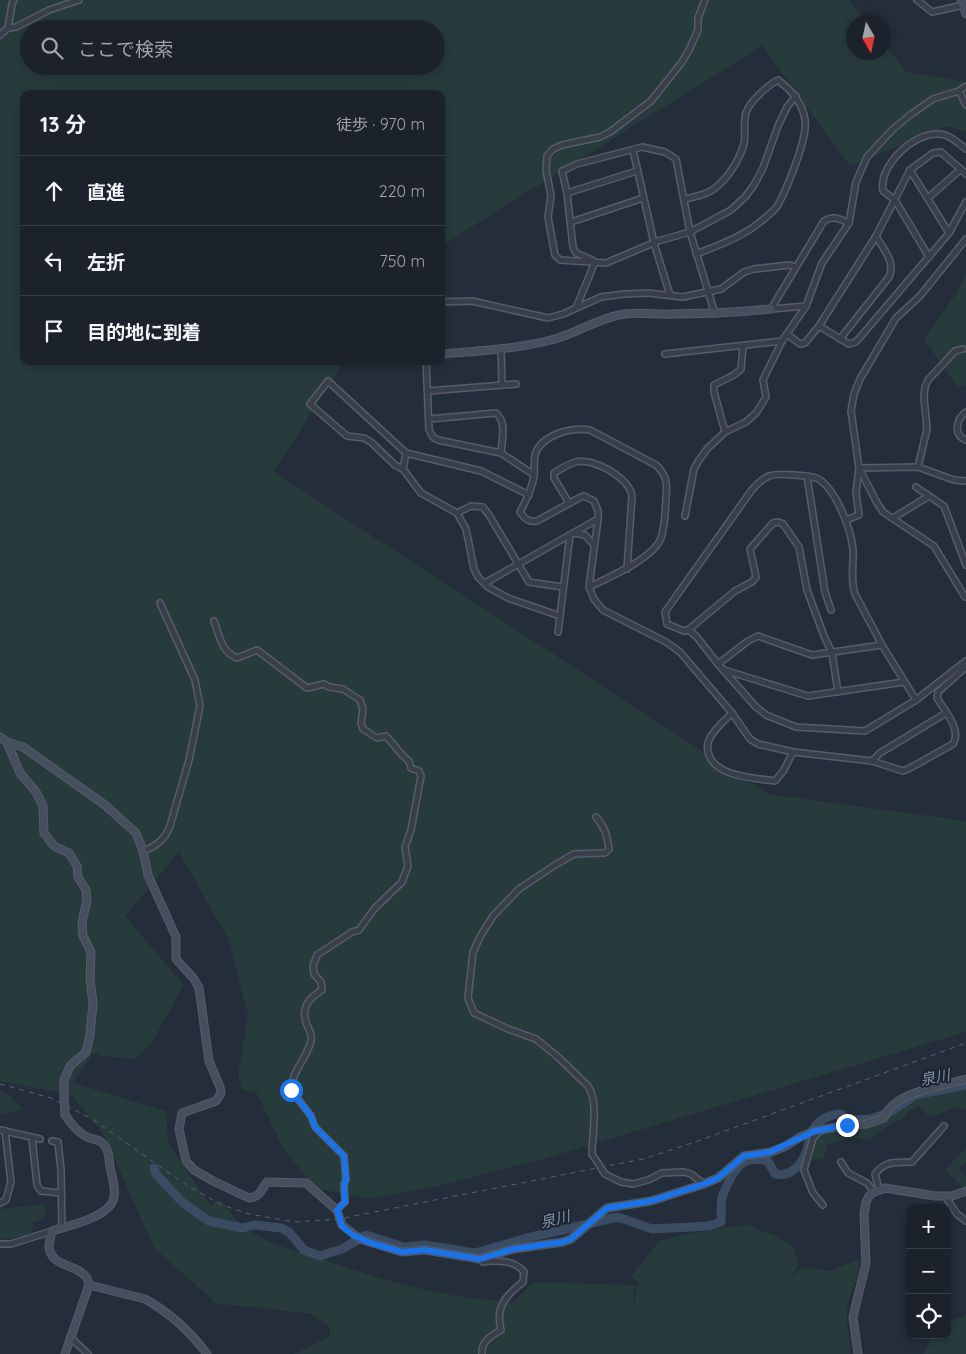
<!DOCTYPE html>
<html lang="ja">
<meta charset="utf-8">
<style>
body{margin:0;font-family:Quicksand,"Noto Sans JP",sans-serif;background:#242a34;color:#f1f3f6}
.controls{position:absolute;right:15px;bottom:15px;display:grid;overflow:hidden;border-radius:10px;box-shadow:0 2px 8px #0003}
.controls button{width:45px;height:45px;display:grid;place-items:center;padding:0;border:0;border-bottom:1px solid #393f48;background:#1b222c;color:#f1f3f6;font:25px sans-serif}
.compass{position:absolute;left:846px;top:15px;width:45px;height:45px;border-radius:50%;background:#1b222c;box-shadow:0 2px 8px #0003;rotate:171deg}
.stop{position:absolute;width:15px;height:15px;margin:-11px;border:4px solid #1a73e8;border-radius:50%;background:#fff}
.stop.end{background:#1a73e8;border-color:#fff;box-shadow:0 1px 5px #0008}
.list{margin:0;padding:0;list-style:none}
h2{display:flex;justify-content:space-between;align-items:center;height:65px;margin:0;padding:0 20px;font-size:21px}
h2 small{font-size:16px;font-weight:400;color:#a0a4a9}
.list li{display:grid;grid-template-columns:32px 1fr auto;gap:15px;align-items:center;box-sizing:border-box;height:70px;padding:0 20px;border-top:1px solid #393f48}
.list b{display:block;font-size:19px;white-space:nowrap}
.list em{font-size:16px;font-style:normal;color:#a0a4a9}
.icon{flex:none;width:28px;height:28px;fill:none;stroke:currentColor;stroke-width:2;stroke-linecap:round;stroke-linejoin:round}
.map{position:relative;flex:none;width:966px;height:1354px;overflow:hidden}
.search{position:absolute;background:#1b222c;box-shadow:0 2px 8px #0003;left:20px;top:20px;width:425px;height:55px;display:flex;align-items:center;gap:12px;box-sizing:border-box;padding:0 18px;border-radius:28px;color:#a0a4a9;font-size:19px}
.panel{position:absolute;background:#1b222c;box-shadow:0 2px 8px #0003;left:20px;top:90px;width:425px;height:275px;border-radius:10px}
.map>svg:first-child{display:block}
.green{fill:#273a3c;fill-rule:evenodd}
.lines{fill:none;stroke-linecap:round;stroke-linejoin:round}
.river{stroke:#3b4b62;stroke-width:9}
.street-casing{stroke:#565d68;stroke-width:8}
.secondary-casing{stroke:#565d68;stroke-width:9}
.street{stroke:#383f4a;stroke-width:5}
.secondary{stroke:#464f5d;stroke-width:7}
.rail{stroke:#5a6371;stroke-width:1;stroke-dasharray:5 5;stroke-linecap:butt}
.street-bridge-casing{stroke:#565d68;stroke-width:8;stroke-linecap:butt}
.secondary-bridge-casing{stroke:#565d68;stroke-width:9;stroke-linecap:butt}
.street-bridge{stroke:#383f4a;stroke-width:5}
.secondary-bridge{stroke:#464f5d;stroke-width:7}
.route{stroke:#1a73e8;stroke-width:6}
.labels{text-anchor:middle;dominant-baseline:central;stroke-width:4;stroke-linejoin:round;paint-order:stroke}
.water-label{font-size:15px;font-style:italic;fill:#7d91ab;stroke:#1d242f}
</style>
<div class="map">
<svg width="966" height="1354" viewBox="0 0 966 1354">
<rect width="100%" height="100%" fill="#242d3a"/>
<!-- green -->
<g class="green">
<path d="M0,0H849L867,22H854V52H884V43L906,72L966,82V132L948,126L850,166L762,46L441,246V94H24V361H344L274,472L768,794L966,821V1032L547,1158L435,1187L368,1199L315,1188L283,1148L256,1092L242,1090L238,1075L248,1014L228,939L179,852L125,916L184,985L151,1044L135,1059L102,1056L93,1053L73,1083L166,1111L168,1143L211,1206L216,1201H222L240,1225L271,1243L380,1278L433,1292L470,1298L513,1302L534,1282L635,1285L633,1310L637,1285H640L631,1276C640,1264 651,1254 658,1241L689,1233L710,1231L733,1226L749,1225L760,1231L773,1234L788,1243L794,1249L799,1265L791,1277L802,1267L830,1271L859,1259C860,1279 852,1285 848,1304C845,1320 850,1338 851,1354H294L329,1337L330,1327L311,1314L254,1307L217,1304L154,1248L104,1135L71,1095L0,1081ZM29,29H436V66H29Z"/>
<path d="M966,273V385L958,388L924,339L956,294Z"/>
<path d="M966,1087V1110L957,1107L930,1117L919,1106L907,1112L903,1119L888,1126L868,1140C854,1137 838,1140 825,1146L826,1150L823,1159L812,1160C815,1146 813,1137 827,1130L887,1119L916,1097Z"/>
<path d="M0,1091L5,1092L23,1109L0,1115Z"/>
<path d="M966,1148V1162L960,1169L966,1177V1187L963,1188L945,1170Z"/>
<path d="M45,1204V1219L33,1222L32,1232L23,1236L0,1240V1209Z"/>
<path d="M966,1315V1354H923L931,1339L928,1335H947V1322Z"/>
</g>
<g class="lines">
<!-- river -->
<path class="river" d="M154,1168L156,1174L182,1202L209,1221L242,1228L254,1225L281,1228L289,1232L304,1250L320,1256L342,1249L366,1235L404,1247L425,1245L475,1253L527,1238L618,1217L652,1229L709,1226L721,1222C722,1214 720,1206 722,1198C723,1193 726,1188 728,1183C737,1164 746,1155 768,1161L775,1174C795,1178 805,1159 809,1143C811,1138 811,1132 814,1128C820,1119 831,1114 841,1114L848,1120L870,1119L877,1117L892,1111L915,1095L966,1085"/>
<defs>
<g id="street">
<path d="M705,0L698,18V30L689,50L682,62L651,101L610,132L600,137L562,145L553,149L547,156L546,170L551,196L548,217L555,255L560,260L606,263L658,241L690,232L731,210L745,197L754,185L763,168L778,126L787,107L796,96"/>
<path d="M917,0L932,12L964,5"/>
<path d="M8,28L12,4L14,0"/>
<path d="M0,35L8,28L16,27L49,10L79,0"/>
<path d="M959,91L966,105"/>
<path d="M633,150L654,243L670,295"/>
<path d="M910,170L949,233"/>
<path d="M567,193L637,171"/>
<path d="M928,198L961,169"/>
<path d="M685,199C694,197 706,195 714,189C728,178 739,161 744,144C746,135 743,123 746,113C749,102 768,85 778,80C791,90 803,103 805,120C808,137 788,186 779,203C777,208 771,213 766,217C747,235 720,245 696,254"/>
<path d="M571,222L643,198"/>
<path d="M966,239L920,296L896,318L860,379L854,394L851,411L859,468L876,501L883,512L934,546L965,597H966"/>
<path d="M929,257L895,200L883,191C878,166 914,132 939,134C949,134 958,143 966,149"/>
<path d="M592,260L576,253L573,247L567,193L562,171L577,164L642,147L665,152L676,159L690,232L715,314"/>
<path d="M441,302L472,301L548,318L563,314L601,297L624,294L648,293L683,297L721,289L744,272L754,269L790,265L796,267"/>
<path d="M576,308L595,262"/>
<path d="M771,309L824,221C834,215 839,219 849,223"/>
<path d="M771,309L806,306"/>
<path d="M819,326L849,344L856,342L949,233L966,202"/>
<path d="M787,334L800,344L805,343L819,326L876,236L910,170L933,153L941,152L966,174"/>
<path d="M840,339L889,277C896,262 883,249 876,236"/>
<path d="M501,348L502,385"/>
<path d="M665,354L782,341"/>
<path d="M426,361L429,430L433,437L438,440L501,453L534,475"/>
<path d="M428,391L516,384"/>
<path d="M966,412C956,419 953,435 966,440"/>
<path d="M429,419L496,413C507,422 502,439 501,453"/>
<path d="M725,432L714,392V385L734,375L741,369L743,346"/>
<path d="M918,467L927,429L924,397L925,387L928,380L955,351L963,349"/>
<path d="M859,468L918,467L954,480L966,481"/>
<path d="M403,469L406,453"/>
<path d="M807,476L825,592L831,610"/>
<path d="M529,495L481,471L406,453L328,381L310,404L347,436L364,438L371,442L395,465L403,469L421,493L457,513L466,529L474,569L478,577L488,587L508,598L560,616"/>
<path d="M929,496L944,506L966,565"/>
<path d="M569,503L554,478V473C561,469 568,464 575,462C593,457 630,478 632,496L627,569"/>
<path d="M457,513L471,506L483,507L489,515L529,582L563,587"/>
<path d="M685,516L694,469L699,460L707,449L725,432L746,422L756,413L766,397L763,380L782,341L806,306L822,263L849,223L856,182L867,157L892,130L910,115L933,99L959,91L966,86"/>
<path d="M893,518L929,496L916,487"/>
<path d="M846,520L859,515L856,493L859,469"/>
<path d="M574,533L585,535L594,545"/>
<path d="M485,583L598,519"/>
<path d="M589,587C608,578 654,558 661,538C665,527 665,512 666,500C667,485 668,476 656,465L590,430C572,427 544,434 536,452C533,458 535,469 534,476C532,489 526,501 520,512C525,519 528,522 537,521L579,498L584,496L594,501L598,511V519L589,587L594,599L603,610L666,642L680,652L732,713L750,739L758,744L793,752L872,761L903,771L910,768L953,744C962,730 945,711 937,698L938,692L966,667"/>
<path d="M214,621C220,637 221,651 237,658L257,650L307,688L324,684L329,687L343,689L360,700L363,709L361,723L363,729L377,738L386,736C393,743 403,758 409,761L411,768L419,771L421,776L411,830L405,847L408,866L402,882L375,908L359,930L352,932L317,955L313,966L314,974L321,982L322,990C309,998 300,1008 307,1025C310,1031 313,1037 310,1044C305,1061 292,1071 291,1090L311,1116L315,1127L344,1156L346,1180L344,1184L345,1202L337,1210"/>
<path d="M688,630L735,591L752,582L756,577L750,549L773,523L778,522L783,524L799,547L807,590L824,636L832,653L838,692"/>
<path d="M558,632L570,535"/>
<path d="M718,664L748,641L758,636L812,655L882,645"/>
<path d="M724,670L808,696L904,682"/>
<path d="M916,700L882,645L855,594C850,579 854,564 853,549C851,530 837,492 820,480C813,475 802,476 794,475C772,473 765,474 751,491L665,612L667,624L684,631L688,630L696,636L718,664L756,707L766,715L796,727L865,731L916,700L966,661"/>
<path d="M732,713C724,721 713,730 709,740C707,744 707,747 708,751C712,777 755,778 775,781L784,770L793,752"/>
<path d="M872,761L880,753L946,713"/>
<path d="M143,851C157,846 165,839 170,826L189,760L200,706L195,680L160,603"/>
<path d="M0,1130L40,1139"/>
<path d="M821,1130L813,1138L804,1170L813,1193L823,1205"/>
<path d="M32,1138L37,1185L41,1191L61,1193"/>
<path d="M52,1141L58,1142L61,1170L62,1228"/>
<path d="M592,1154C592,1135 599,1102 588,1086L558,1057L536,1039L508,1029L474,1013L468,998L473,952L481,935L493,916L519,889L555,865L574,854L605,853L609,849C607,835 605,827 596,817"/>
<path d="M841,1162L848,1173L867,1183L874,1192"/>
<path d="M605,1174L621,1182L633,1184L648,1180L662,1173L684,1172L691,1174L704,1184"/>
<path d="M879,1189L875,1174C886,1160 895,1163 912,1162L944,1126"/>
<path d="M945,1196L957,1214L966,1221"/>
<path d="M0,1203L6,1200L11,1182L5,1131"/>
<path d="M0,1244H11L52,1231"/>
<path d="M480,1259L483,1262C496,1260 515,1260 524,1272L523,1282C506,1295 495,1307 501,1330C491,1336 481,1341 482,1354"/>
<path d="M70,1337L88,1354"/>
</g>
<g id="secondary">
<path d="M961,0L966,14"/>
<path d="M441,354C478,351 516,349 551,340C575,334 595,320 619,315C636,311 655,315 672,314C705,314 738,312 771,309"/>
<path d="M0,737L7,742L23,747L105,805L136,833L143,851L148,875L176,937V959L194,979L199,988L209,1061L220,1087L221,1093L216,1101L182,1113L179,1129L186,1161L194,1170L213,1181L249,1198C260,1197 261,1190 267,1182L306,1183L337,1210L342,1225L360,1239L402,1252L425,1250L480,1259L513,1249L563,1242L571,1239L607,1208L651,1201L704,1184L718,1178L744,1156L771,1152L786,1146L800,1137L815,1131L847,1125L866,1124L884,1118C894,1091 941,1087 966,1079"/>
<path d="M7,742L20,773L36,792L43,806L44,833L54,846L69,853L77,866L78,877L86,890L87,900L82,922L83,936L91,952L90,979L93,1003L90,1035L86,1052L70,1066L64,1080V1095"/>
<path d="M89,1285L145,1299C170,1313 190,1331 207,1354"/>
<path d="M65,1354L89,1285C88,1282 88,1279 86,1277C77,1264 51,1267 49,1247C49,1242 51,1236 52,1231C68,1226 111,1217 114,1197C116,1188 112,1176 110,1167C109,1159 109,1147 101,1142C97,1139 91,1139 87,1137C77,1132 71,1124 65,1115"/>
<path d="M858,1354L853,1317L866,1263L864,1214L866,1202L869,1196L874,1192L885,1188L935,1196H952L966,1191"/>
</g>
</defs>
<!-- street casing -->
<use href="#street" class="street-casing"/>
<!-- secondary casing -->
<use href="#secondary" class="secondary-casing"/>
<!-- street -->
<use href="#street" class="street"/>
<!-- secondary -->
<use href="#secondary" class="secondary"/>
<!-- rail -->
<path class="rail" d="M0,1084L51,1098L92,1119L188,1186L222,1205L249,1214L295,1222L339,1219L643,1159L695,1142L966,1043"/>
<defs>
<path id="street-bridge" d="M592,1154L605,1174"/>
<path id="secondary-bridge" d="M64,1095L65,1115"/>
</defs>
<!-- street-bridge casing -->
<use href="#street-bridge" class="street-bridge-casing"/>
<!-- secondary-bridge casing -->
<use href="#secondary-bridge" class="secondary-bridge-casing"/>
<!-- street-bridge -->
<use href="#street-bridge" class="street-bridge"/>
<!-- secondary-bridge -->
<use href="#secondary-bridge" class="secondary-bridge"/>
</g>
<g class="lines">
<!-- route -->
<path class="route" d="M291,1090L311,1116L315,1127L344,1156L346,1180L344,1184L345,1202L337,1210L342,1226L353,1235L368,1242L402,1252L425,1250L480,1259L513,1249L563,1242L571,1239L607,1208L651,1201L704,1184L718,1178L744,1156L770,1152L815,1131L847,1125"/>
</g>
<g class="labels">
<!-- water labels -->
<g class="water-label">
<text transform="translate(935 1077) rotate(-11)">泉川</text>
<text transform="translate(555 1219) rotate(-14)">泉川</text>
</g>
</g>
</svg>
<div class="controls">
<button>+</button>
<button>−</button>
<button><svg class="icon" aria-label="locate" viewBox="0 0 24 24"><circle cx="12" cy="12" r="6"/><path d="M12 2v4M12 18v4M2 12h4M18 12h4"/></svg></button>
</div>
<svg class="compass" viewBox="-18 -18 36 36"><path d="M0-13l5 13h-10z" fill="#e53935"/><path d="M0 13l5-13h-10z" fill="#a0a4a9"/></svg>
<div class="stop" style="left:291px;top:1090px"></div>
<div class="stop end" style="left:847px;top:1125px"></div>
<div class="search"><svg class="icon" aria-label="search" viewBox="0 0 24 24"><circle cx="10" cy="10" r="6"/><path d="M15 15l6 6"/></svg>ここで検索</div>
<section class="panel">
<h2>13 分<small>徒歩 · 970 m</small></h2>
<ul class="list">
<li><svg class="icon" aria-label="ahead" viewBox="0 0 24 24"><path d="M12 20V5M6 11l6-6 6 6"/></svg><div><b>直進</b></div><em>220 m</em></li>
<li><svg class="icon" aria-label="left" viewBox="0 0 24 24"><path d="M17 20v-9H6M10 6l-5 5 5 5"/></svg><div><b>左折</b></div><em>750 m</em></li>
<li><svg class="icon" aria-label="arrive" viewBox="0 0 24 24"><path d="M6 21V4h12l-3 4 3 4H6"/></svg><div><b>目的地に到着</b></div></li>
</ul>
</section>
</div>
